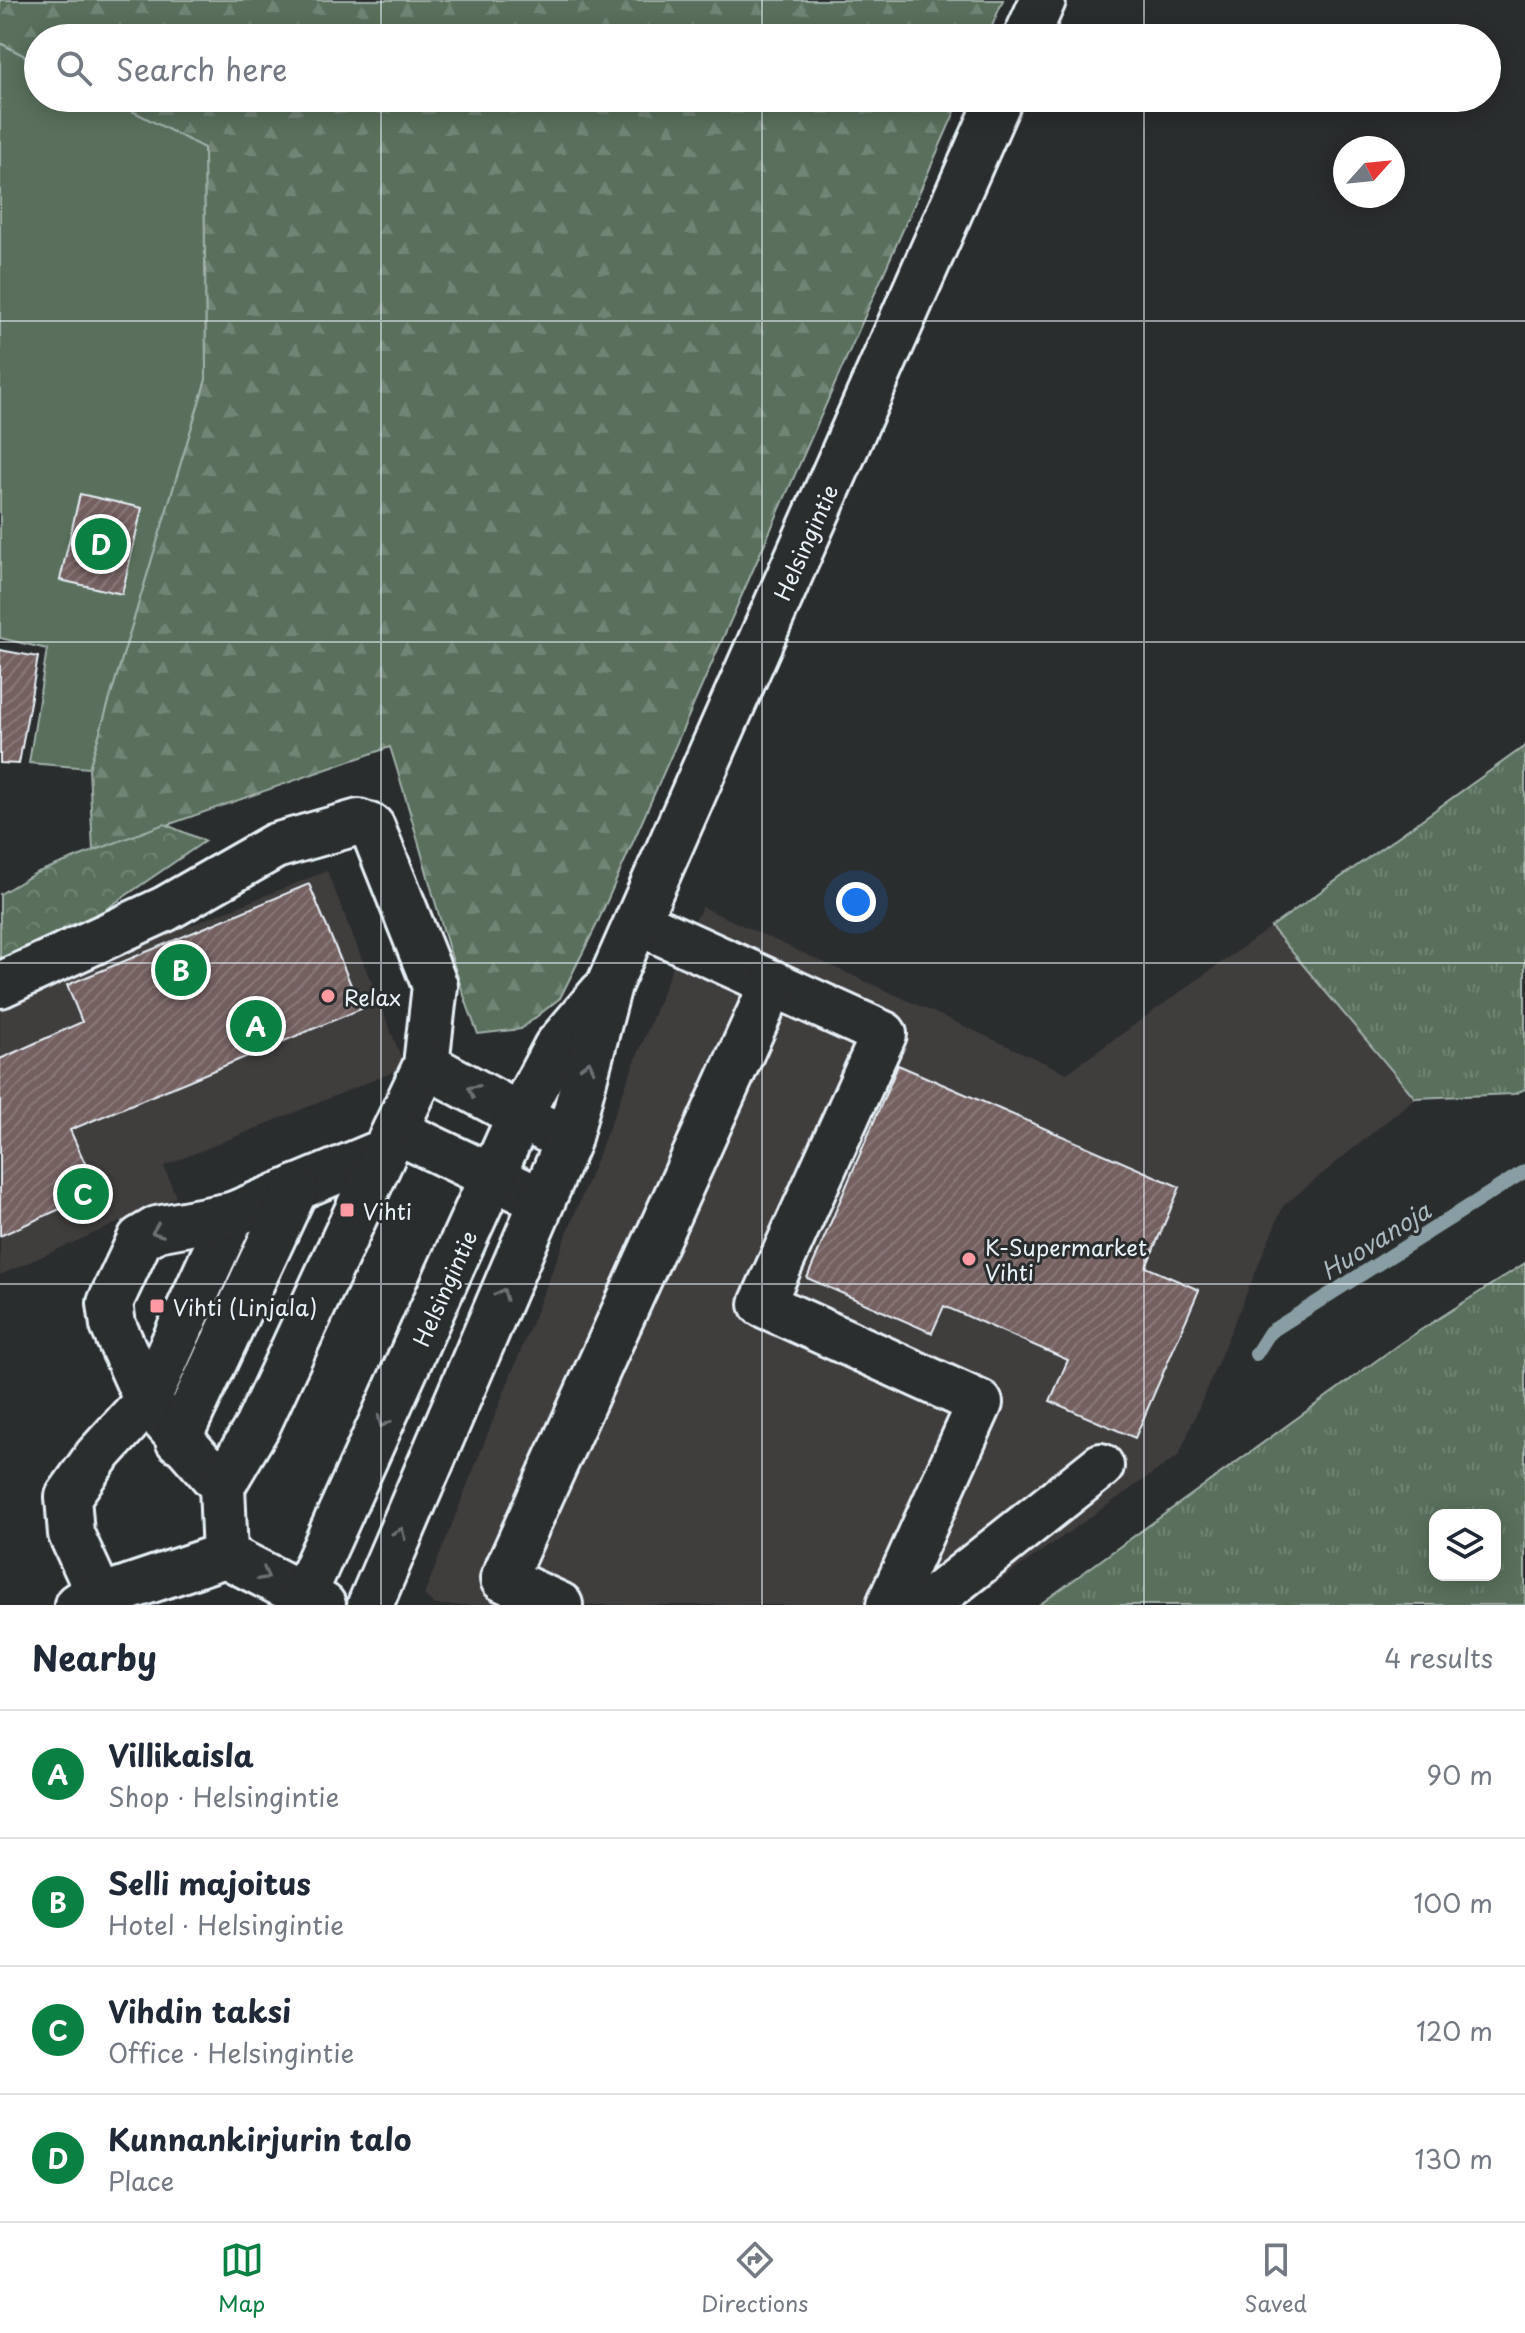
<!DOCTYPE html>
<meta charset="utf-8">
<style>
body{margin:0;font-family:"Playpen Sans",sans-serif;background:#f6f6f7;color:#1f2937}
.controls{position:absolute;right:24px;bottom:24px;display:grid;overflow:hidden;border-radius:16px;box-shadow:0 4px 20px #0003}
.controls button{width:72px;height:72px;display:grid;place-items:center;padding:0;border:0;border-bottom:2px solid #e0e1e3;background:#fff;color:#1f2937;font:40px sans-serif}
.compass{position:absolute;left:1333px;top:136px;width:72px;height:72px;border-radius:50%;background:#fff;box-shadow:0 4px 20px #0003;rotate:63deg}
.you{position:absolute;left:856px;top:902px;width:28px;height:28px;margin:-20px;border:6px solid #fff;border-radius:50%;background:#1a73e8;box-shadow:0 0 0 12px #1a73e833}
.badge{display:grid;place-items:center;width:52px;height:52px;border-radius:50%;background:#0b8043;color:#fff;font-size:26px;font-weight:700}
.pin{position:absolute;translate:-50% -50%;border:4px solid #fff;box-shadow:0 2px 8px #0006}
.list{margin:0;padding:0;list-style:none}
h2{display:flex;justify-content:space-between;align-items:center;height:104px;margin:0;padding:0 32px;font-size:34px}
h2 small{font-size:26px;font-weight:400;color:#747a83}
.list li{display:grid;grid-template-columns:52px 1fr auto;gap:24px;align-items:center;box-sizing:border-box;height:128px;padding:0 32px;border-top:2px solid #e0e1e3}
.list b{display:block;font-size:30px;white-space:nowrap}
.list p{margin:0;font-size:26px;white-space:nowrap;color:#747a83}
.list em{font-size:26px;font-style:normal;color:#747a83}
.icon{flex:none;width:44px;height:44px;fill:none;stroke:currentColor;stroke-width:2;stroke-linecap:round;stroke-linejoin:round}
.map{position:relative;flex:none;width:1525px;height:1605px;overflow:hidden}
.search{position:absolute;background:#fff;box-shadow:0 4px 20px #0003;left:24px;right:24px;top:24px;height:88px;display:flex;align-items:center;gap:20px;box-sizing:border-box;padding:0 28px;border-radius:44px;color:#747a83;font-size:30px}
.sheet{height:616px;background:#fff}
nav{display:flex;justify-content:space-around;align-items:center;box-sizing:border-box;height:112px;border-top:2px solid #e0e1e3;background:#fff;font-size:22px;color:#747a83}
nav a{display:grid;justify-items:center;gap:4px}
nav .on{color:#0b8043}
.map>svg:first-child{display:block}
.built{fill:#403c3d}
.grass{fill:url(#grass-tufts);stroke:#a1b0aa;stroke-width:2;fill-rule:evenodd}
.forest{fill:url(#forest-firs);stroke:#a1b0aa;stroke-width:2}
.park{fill:url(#park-crowns);stroke:#a1b0aa;stroke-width:2}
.garden{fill:#5a705c;stroke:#a1b0aa;stroke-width:2}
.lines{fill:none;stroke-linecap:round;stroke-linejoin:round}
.stream{stroke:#899ea4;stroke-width:14}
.building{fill:url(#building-hatch);stroke:#e8f1f8;stroke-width:2}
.minor-casing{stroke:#e8f1f8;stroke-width:50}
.minor{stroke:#2a2d2e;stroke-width:44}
.oneway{stroke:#6c7275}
.grid{fill:none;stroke:#e8f1f8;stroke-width:2;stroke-opacity:0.55}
.poi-dot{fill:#ff9aa2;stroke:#2a2d2e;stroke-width:3}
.labels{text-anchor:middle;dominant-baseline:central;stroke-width:6;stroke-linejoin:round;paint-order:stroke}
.street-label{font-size:22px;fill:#e8f1f8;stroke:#2a2d2e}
.poi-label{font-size:22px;fill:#e8f1f8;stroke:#2a2d2e;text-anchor:start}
.water-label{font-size:24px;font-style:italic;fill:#a8b9c0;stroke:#2a2d2e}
</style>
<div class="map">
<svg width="1525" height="1605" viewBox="0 0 1525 1605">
<defs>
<pattern id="grass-tufts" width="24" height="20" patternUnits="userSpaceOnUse" patternTransform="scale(2)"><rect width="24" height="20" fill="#5a705c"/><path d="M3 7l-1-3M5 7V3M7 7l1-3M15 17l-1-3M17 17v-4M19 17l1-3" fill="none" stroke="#728574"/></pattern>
<pattern id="forest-firs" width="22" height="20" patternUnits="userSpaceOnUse" patternTransform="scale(2)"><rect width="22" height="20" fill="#5a705c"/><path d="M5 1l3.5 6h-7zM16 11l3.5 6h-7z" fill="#728574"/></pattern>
<pattern id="park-crowns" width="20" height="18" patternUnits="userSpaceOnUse" patternTransform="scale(2)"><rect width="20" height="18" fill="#5a705c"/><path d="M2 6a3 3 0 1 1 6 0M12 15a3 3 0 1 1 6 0" fill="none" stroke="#728574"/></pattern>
<pattern id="building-hatch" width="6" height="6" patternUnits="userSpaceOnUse" patternTransform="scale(2)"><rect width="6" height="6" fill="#746060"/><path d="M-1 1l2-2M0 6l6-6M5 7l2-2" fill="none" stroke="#887778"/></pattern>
</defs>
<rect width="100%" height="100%" fill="#2a2d2e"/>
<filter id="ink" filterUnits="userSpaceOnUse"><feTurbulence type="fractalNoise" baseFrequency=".0125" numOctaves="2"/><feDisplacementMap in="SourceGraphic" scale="16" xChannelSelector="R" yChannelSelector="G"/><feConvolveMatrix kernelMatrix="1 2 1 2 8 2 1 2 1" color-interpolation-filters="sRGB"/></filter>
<g filter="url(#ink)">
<!-- built -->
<g class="built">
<path d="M327,871L405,1067L164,1166L176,1197L0,1275V966L78,970Z"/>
<path d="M702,907L1067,1073L1271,927L1415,1098L1283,1206L1179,1455L965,1605H435L424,1595L676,958Z"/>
</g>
<!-- grass -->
<g class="grass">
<path d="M1525,746V1089L1514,1094L1415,1098L1271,927Z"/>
<path d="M1525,1263V1605H1039L1402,1342ZM1435,1515H1495V1575H1435Z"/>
</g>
<!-- forest -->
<g class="forest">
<path d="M0,0H1003L987,38H38V63L0,43Z"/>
<path d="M107,98H961L596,926L560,998L521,1029L478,1034C442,941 421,842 390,747L93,851L89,768L206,379L204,148Z"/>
</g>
<!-- park -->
<path class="park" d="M164,824L205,841L64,938L0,966V894L36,873Z"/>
<!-- garden -->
<path class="garden" d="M0,43L38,63V98H107L204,148L206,379L89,768L29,763L47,649L0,638Z"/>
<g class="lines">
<!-- stream -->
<path class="stream" d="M1256,1354L1270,1332L1525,1171"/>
</g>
<!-- building -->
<g class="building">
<path d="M80,494L142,508L122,594L60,580Z"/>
<path d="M0,650L38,657L19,764L0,763Z"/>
<path d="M309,884L361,1009L70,1130L98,1192L0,1236V1059L82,1022L67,985Z"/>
<path d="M898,1065L1180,1187L1146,1267L1199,1290L1135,1438L1050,1401L1068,1360L944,1306L932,1333L807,1278Z"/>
</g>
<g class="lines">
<defs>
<g id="minor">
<path d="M1026,38L1043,0"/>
<path d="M638,922L884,1034L762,1304L980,1403L889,1605"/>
<path d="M0,985L165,909L275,846L359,822L372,827L435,986L426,1065L385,1151L232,1215L147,1401L222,1486L225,1555"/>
<path d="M426,1065L545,1129"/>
<path d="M396,1131L520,1190"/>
<path d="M178,1440L296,1188"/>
<path d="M222,1486L257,1427L385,1151"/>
<path d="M100,1597L71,1534L68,1497L97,1456L147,1401L113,1325L110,1303L140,1239L157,1229L232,1215"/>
<path d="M77,1605L225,1555L323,1605"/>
<path d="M299,1605L520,1115L556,1047L602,993"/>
<path d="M370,1605L568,1141L609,985L1000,98"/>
<path d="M560,1605L503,1579L773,983"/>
<path d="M926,1605L1101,1466"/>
</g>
</defs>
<!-- minor casing -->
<use href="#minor" class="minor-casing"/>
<!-- minor -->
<use href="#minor" class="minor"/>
</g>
<!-- one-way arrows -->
<defs><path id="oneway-chevron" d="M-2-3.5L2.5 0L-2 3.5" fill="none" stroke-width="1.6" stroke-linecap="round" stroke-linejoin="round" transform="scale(2)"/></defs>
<g class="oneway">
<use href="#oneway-chevron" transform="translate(588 1066) rotate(-75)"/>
<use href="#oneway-chevron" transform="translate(473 1090) rotate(-152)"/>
<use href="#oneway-chevron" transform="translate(157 1231) rotate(159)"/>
<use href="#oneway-chevron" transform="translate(502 1294) rotate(-67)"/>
<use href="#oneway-chevron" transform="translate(383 1422) rotate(115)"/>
<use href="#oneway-chevron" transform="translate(400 1533) rotate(-67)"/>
<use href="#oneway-chevron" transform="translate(264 1575) rotate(28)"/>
</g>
</g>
<!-- grid -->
<path class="grid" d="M381,0V38M762,0V38M1144,0V38M381,98V1605M762,98V1605M1144,98V1605M0,321H1525M0,642H1525M0,963H1525M0,1284H1525"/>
<!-- markers -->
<g class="poi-dot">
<circle cx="328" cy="996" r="8"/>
<rect x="339" y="1202" width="16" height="16" rx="4"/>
<circle cx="969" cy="1259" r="8"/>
<rect x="149" y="1298" width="16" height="16" rx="4"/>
</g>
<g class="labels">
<!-- street labels -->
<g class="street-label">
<text transform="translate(805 542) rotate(-66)">Helsingintie</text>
<text transform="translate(444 1288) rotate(-66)">Helsingintie</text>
</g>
<!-- poi labels -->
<g class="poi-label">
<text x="344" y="996">Relax</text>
<text x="363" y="1210">Vihti</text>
<text x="985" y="1246">K-Supermarket<tspan x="985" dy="25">Vihti</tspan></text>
<text x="173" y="1306">Vihti (Linjala)</text>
</g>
<!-- water labels -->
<g class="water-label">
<text transform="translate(1375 1240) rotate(-32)">Huovanoja</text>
</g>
</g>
</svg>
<div class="controls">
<button><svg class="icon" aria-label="layers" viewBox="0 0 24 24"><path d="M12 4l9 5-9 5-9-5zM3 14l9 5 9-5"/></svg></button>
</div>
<svg class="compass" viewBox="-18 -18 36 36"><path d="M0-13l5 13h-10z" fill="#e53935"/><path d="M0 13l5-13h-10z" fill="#747a83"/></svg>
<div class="you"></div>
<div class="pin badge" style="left:256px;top:1026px">A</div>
<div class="pin badge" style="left:181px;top:970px">B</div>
<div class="pin badge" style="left:83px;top:1194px">C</div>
<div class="pin badge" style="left:101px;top:544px">D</div>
<div class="search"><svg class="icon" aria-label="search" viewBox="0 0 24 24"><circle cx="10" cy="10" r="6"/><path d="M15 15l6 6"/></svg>Search here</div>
</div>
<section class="sheet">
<h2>Nearby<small>4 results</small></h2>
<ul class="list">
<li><span class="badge">A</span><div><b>Villikaisla</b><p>Shop · Helsingintie</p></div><em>90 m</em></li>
<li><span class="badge">B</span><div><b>Selli majoitus</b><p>Hotel · Helsingintie</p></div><em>100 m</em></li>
<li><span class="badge">C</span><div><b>Vihdin taksi</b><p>Office · Helsingintie</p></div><em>120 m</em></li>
<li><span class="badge">D</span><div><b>Kunnankirjurin talo</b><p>Place</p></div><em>130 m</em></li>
</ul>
</section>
<nav>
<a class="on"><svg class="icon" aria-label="map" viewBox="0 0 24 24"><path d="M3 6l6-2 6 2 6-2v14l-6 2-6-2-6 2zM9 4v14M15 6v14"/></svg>Map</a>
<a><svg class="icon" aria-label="directions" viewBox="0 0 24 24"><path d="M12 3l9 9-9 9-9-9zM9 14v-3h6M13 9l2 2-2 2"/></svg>Directions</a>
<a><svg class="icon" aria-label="saved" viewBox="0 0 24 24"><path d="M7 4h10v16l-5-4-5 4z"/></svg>Saved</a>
</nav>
